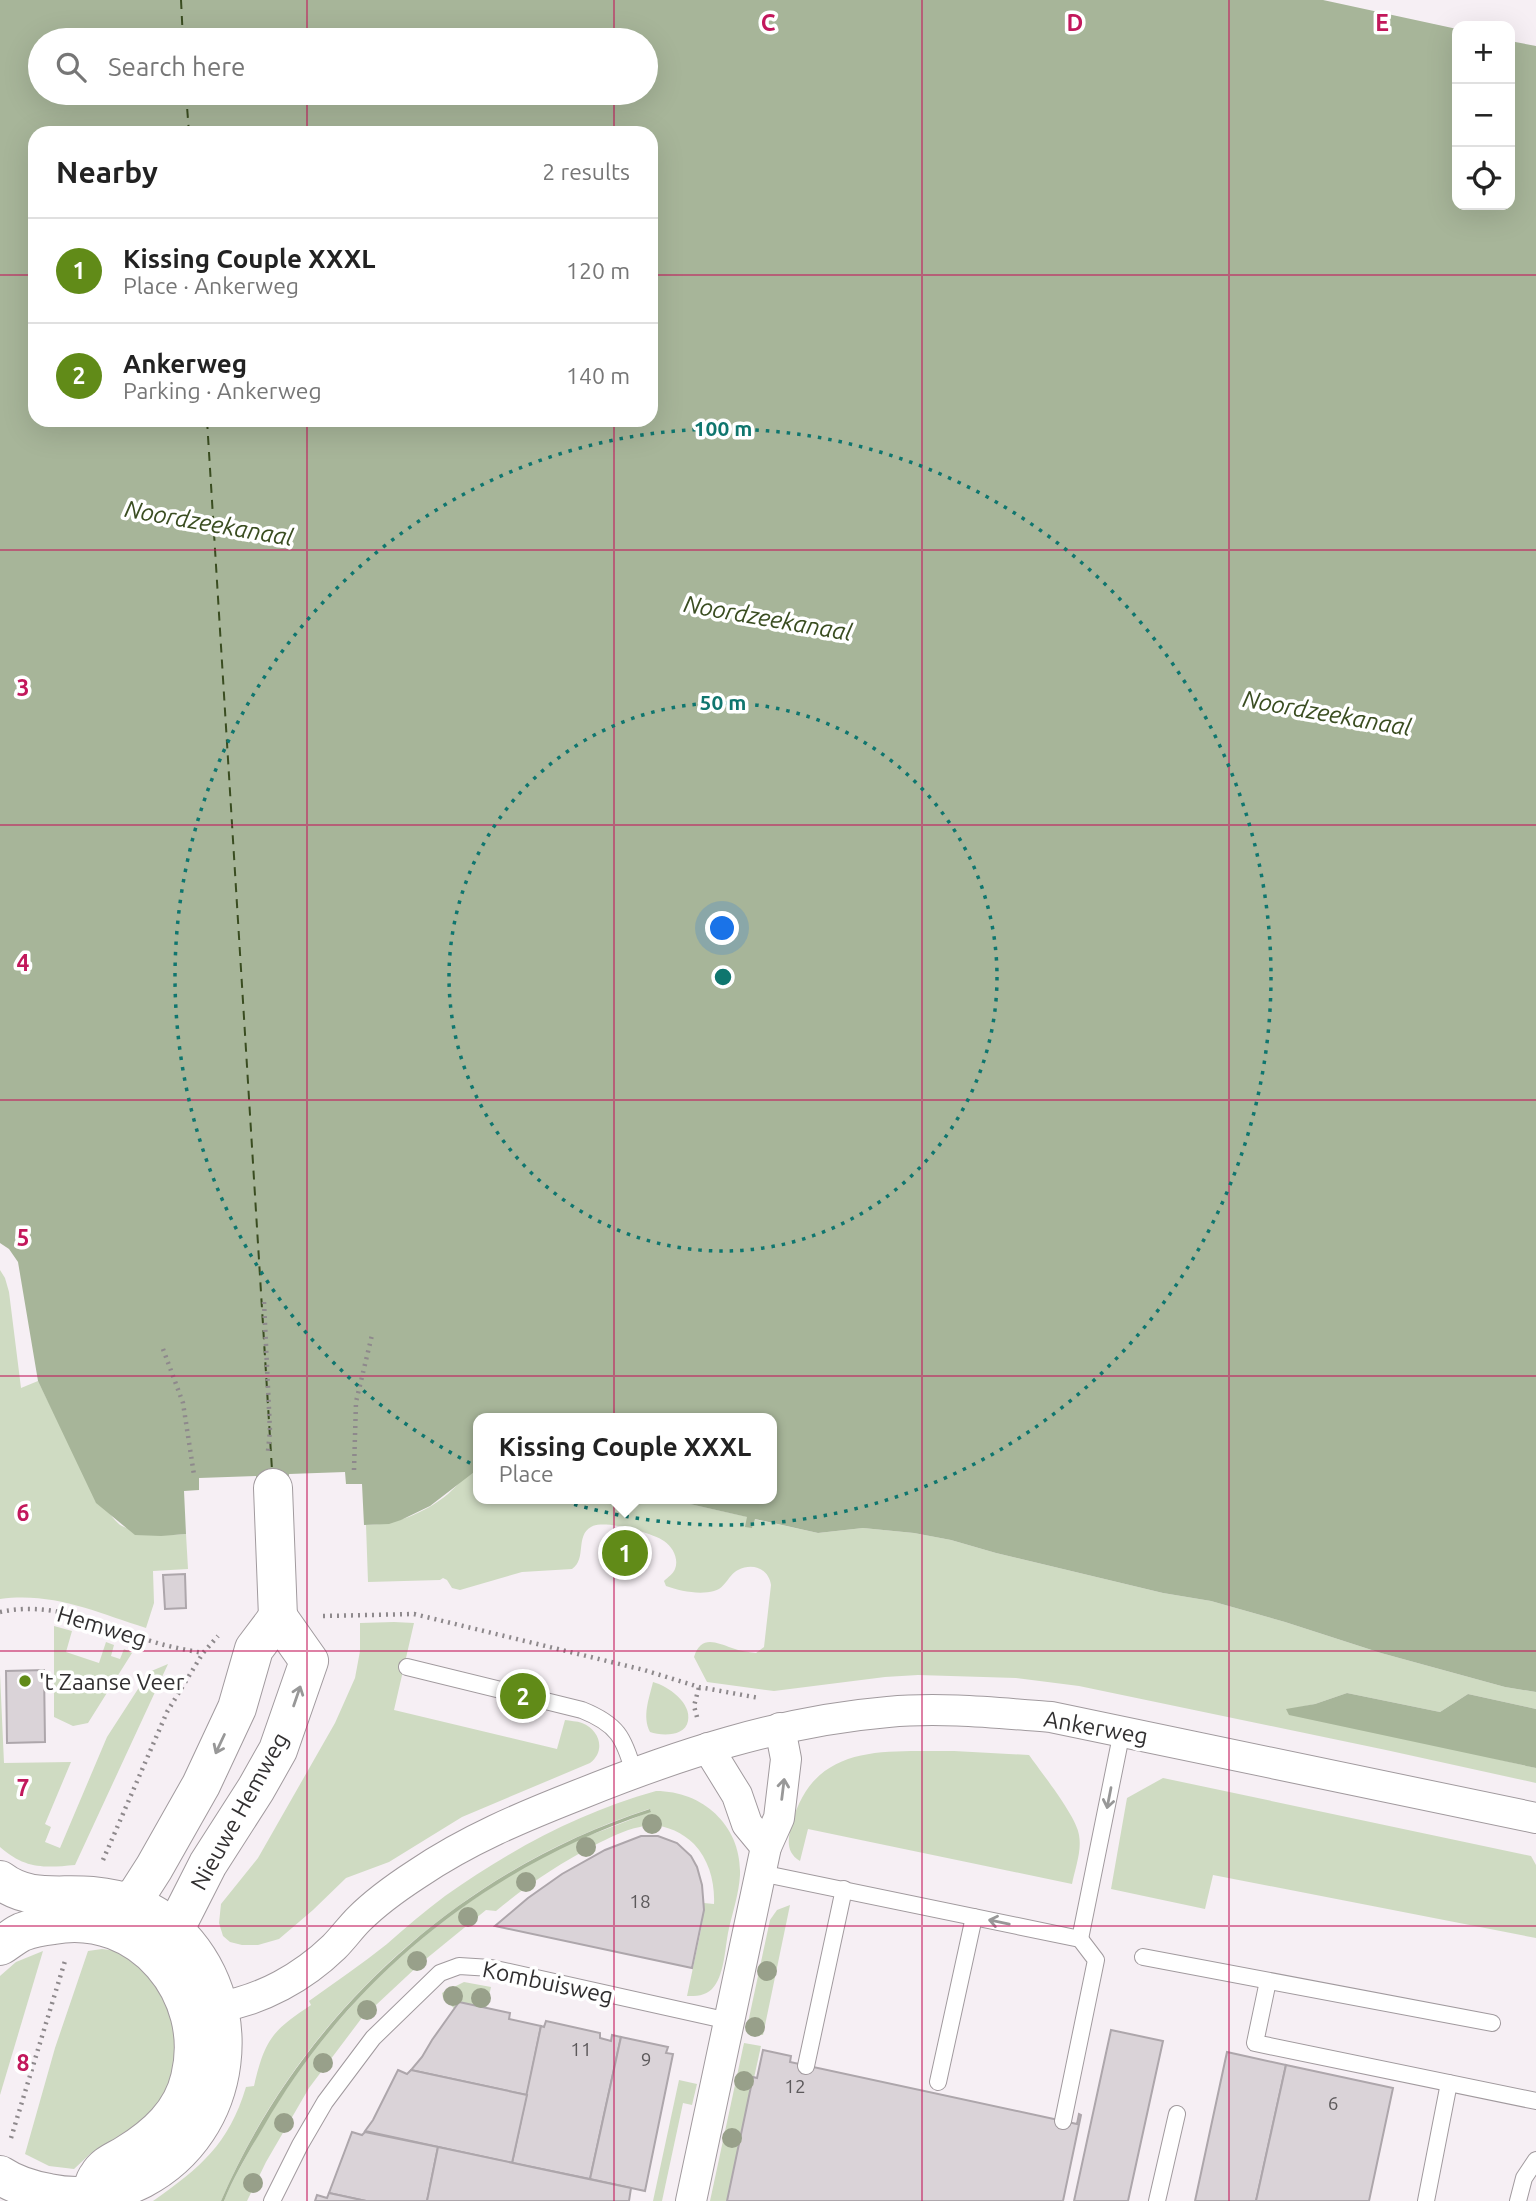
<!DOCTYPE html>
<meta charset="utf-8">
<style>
body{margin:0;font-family:Ubuntu,sans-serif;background:#f6f6f6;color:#222}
.controls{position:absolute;right:21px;top:21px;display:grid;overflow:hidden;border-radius:14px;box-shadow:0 7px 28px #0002}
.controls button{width:63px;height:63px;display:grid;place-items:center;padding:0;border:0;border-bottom:2px solid #e0e0e0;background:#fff;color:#222;font:35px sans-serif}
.you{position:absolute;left:723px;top:929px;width:24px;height:24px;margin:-18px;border:5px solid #fff;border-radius:50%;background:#1a73e8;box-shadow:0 0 0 10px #1a73e833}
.badge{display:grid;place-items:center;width:46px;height:46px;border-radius:50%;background:#618b18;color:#fff;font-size:23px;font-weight:700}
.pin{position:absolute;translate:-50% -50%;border:4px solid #fff;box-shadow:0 2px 7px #0006}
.popup{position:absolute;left:473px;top:1413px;width:304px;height:91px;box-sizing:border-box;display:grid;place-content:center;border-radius:14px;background:#fff;filter:drop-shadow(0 2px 5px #0005);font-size:23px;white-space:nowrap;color:#767676}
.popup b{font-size:26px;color:#222}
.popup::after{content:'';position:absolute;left:50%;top:100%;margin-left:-14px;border:14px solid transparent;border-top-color:#fff}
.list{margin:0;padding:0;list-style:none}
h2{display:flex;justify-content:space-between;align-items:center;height:91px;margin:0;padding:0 28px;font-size:30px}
h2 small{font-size:23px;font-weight:400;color:#767676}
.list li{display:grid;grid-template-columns:46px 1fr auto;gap:21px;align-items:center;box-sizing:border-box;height:105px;padding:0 28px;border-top:2px solid #e0e0e0}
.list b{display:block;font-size:26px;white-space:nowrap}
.list p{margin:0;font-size:23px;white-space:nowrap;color:#767676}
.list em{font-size:23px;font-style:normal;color:#767676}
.icon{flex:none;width:38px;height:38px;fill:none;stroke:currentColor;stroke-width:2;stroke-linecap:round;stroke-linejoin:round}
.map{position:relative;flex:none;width:1536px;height:2201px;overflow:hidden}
.search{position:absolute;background:#fff;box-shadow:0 7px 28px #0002;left:28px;top:28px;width:630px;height:77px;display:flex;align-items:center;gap:18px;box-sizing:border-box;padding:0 24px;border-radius:38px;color:#767676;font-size:26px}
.panel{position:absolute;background:#fff;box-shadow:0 7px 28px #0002;left:28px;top:126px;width:630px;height:301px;border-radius:21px}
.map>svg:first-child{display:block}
.green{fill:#cfdbc2}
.water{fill:#a7b599;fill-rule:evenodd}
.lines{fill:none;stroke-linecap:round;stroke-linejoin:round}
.ferry{stroke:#3a4d21;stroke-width:2;stroke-dasharray:9 7;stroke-linecap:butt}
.building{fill:#dad3d8;stroke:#ada6ab;stroke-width:2}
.lane-casing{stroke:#a19a9e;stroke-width:18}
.street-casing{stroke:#a19a9e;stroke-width:32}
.secondary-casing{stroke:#a19a9e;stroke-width:40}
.path{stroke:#8e898c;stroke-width:4.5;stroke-dasharray:2 5;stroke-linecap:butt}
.lane{stroke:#fff;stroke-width:16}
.street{stroke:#fff;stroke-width:30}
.secondary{stroke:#fff;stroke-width:38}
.tree{fill:#98a08a}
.oneway{stroke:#989898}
.grid{fill:none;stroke:#c2185b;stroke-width:2;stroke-opacity:0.55}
.ring{fill:none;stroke:#0f766e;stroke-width:3.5;stroke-dasharray:3.5 7}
.poi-dot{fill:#618b18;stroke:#fff;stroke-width:2.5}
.labels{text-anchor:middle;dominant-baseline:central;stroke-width:7;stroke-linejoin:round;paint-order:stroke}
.number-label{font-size:19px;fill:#5c595b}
.street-label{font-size:23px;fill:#323031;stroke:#fff}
.poi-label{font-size:23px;fill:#323031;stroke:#fff;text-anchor:start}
.water-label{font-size:24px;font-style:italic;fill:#3a4d21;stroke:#fff}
.grid-label{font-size:23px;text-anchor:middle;font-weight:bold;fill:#c2185b;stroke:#fff;stroke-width:7;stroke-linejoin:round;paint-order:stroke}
.centre{fill:#0f766e;stroke:#fff;stroke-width:3.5}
.ring-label{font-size:21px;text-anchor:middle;font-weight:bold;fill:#0f766e;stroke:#fff;stroke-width:7;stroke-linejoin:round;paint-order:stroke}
</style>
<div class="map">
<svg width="1536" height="2201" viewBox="0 0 1536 2201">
<rect width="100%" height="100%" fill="#f6eff4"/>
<!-- green -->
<g class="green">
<path d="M0,1270L5,1278L9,1292L21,1388L38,1381C51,1406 102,1515 122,1526C141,1535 165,1536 186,1534L188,1569L153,1571L154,1603L146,1628C95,1612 54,1592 0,1599Z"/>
<path d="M478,1469V1499H668L748,1517L752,1528L754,1519L818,1533L863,1528L914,1533L951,1540L996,1553L1163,1593L1211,1601L1285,1622L1381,1653L1505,1687L1536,1692V1709L1468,1694L1440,1712L1347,1693L1315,1704L1287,1710L1536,1768V1783L1386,1750L1079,1686L1016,1678L918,1675L885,1677L774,1691L707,1682L694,1657C701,1635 715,1642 732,1648C740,1651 748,1652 756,1653L764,1647L771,1585C769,1569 753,1562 738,1570C728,1575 726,1588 714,1591C699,1595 680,1591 666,1586L664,1581C668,1577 673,1574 675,1569C679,1559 673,1547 664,1541C652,1533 604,1519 591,1527C575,1536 587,1559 572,1569L522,1572L460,1590L452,1588L447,1580L443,1578L440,1580L368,1582L366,1525C397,1524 423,1514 448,1494C457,1486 466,1474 478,1469Z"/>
<path d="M394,1622L414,1623L394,1710L557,1749L565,1720C570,1721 577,1721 582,1723C600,1730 606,1751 590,1763L462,1817L389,1862L346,1878L313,1910L279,1939L258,1945H242L230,1942L223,1936L219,1923L221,1904L258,1858L335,1723L355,1678L360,1651V1623Z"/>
<path d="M54,1626L72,1631L66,1652L99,1663L106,1642L114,1645L111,1656L120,1659L124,1649L132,1653L88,1723L73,1726L54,1717Z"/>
<path d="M168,1664L75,1865C44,1868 25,1869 0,1847V1674L4,1763L71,1762L45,1824L51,1827L45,1842L60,1848L107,1737L149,1672Z"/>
<path d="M653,1682C668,1686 692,1703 688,1721C685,1737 661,1736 650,1732C642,1716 649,1699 653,1682Z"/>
<path d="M954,1751L1029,1755C1041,1772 1077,1817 1079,1835C1082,1851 1075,1869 1072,1884L808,1829L800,1861C785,1852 788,1838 792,1823C815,1741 886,1752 954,1751Z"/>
<path d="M1163,1778L1531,1856L1536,1865V1938L1213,1875L1205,1909L1111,1889L1127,1798Z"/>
<path d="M656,1791C704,1791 742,1827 740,1875C739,1894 732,1914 728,1933C725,1949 724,1977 712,1989C705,1996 696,1996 687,1996L702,1925L704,1903L714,1904C715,1882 709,1860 694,1844C680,1830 659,1822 640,1827C624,1830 609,1838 595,1845C559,1864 527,1885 496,1911L486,1910L421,1963L361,2019L309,2088L266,2162L247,2201H224C234,2176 248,2154 261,2130C331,2009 433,1913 558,1849C589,1834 620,1825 651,1811L649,1809C458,1871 300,2016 221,2201H153C200,2168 229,2144 246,2087L254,2086C265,2039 272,2031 311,2005L309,2001C335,1982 362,1964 387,1944C406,1927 425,1911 445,1896C510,1850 580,1812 656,1791Z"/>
<path d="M790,1905L763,2035L746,2032L770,1920L777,1910Z"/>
<path d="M102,1949L117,1951L158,1981L178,2033L174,2074L152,2115L90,2154L74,2169L49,2166L25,2154L55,2048L88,1951Z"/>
<path d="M43,1951L0,2095V1976L16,1962Z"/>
<path d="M464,1982L491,1987L485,2014H460L443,1998L442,1993Z"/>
<path d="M744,2043L761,2046L727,2201H710Z"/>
<path d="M679,2080L697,2084L692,2105L683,2103L662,2201H653Z"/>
</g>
<!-- water -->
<g class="water">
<path d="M0,0H1323L1457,29V205H1510V41L1536,46V1692L1505,1687L1381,1653L1285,1622L1211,1601L1163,1593L996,1553L951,1540L914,1533L863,1528L818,1533L755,1519L752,1528L745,1527L747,1517L668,1499H772V1418H478V1469L430,1506L401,1520L389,1524L364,1525L362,1484H346L345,1472L289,1474L288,1487L257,1489L256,1476L199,1478V1490L184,1491L186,1534L161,1536L135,1535L96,1503L38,1381L18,1262L9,1249L0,1243ZM40,40H646V93H40ZM35,133H651V420H35Z"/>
<path d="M1347,1693L1440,1712L1468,1694L1536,1709V1768L1289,1715L1286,1709L1315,1704Z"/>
<path d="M650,1809L651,1812C488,1866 350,1977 264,2126C250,2150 235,2174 224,2201H221C301,2016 458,1871 650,1809Z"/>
</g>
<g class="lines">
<!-- ferry -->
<g class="ferry">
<path d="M181,0L183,40"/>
<path d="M186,93L189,133"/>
<path d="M207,420L272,1470"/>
</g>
</g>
<!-- building -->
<g class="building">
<path d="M185,1574L186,1608L165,1609L163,1575Z"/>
<path d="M44,1670L45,1742L7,1743L6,1671Z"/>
<path d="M641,1836H658L677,1843L691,1856L697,1867L702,1885L704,1910L692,1968L495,1926L528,1898L562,1874L605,1850Z"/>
<path d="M459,2002L510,2013L509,2019L541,2026L527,2095L411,2070L422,2057L432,2040Z"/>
<path d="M546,2021L600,2033V2038L611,2041L612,2035L621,2037L590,2179L512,2163L541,2026L544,2027Z"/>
<path d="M1111,2030L1163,2041L1128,2201H1074Z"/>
<path d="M621,2037L668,2047L666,2053L673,2054L645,2191L590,2179Z"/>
<path d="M763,2050L791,2056L790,2062L1077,2124L1079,2114L1081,2115L1063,2201H727L753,2077L757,2078Z"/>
<path d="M1227,2052L1286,2065L1256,2201H1195Z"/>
<path d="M1286,2065L1393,2088L1369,2201H1256Z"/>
<path d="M398,2070L407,2074L411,2070L527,2095L512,2163L365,2131L373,2120Z"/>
<path d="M352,2132L362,2135L365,2132L438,2147L427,2201H366L329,2193Z"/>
<path d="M438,2147L631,2188L629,2201H427Z"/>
<path d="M329,2193L366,2201H315L317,2195L327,2198Z"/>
</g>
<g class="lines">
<defs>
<g id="lane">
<path d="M407,1667L582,1710C617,1724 624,1737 634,1773"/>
<path d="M761,1873L1080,1939L1122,1731"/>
<path d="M1143,1957L1492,2023"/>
<path d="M1268,1981L1255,2043L1536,2101"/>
<path d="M806,2066L844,1889"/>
<path d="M938,2082L974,1917"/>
<path d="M1063,2121L1096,1960L1080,1939"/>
<path d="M272,2201L300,2145L325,2102L373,2038L440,1973L459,1966L491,1968L729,2021"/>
<path d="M1157,2201L1177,2114"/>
<path d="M1426,2201L1449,2083"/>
<path d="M1518,2201L1524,2178L1536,2160"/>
</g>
<g id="street">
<path d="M708,1748L737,1795L747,1824L766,1847"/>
<path d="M219,2007C262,2000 303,1977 334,1947C343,1938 350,1928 359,1919C376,1902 397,1887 417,1874C467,1840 522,1817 578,1795C677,1755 780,1721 888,1712C942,1707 997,1713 1051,1717L1536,1818"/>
<path d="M691,2201L766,1847L779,1818L786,1759L780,1728"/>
</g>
<g id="secondary">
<path d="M273,1488L278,1617"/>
<path d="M0,1880C29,1902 58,1893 92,1896C124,1899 150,1908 174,1930C250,2002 235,2130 142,2179C112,2194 83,2200 49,2193C32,2190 15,2185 0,2175"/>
<path d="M112,1918L138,1893L154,1868L201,1785L237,1708L254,1649L278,1617"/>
<path d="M174,1931L208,1864L256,1789L278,1750L309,1661L278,1617"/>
<path d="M0,1946C7,1942 15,1935 22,1932C32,1928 43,1926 53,1925C141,1909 211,1994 190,2078C182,2113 156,2136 127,2154C116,2161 105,2164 98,2176C93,2182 92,2193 91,2201"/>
</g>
</defs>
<!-- lane casing -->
<use href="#lane" class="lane-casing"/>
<!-- street casing -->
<use href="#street" class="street-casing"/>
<!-- secondary casing -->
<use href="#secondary" class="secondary-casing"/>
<!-- path -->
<g class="path">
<path d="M264,1302L270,1431L268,1451"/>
<path d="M163,1349L183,1403L194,1475"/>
<path d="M354,1470L356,1402L372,1335"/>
<path d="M0,1612C57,1600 101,1626 154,1642C170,1647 187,1650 203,1653"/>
<path d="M323,1616L414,1614L644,1670L699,1687L759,1698"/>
<path d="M697,1717L694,1706L699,1687"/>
<path d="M103,1860L167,1712L203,1653L218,1636"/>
<path d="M11,2138L65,1961"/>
</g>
<!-- lane -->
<use href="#lane" class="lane"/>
<!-- street -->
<use href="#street" class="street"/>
<!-- secondary -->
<use href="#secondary" class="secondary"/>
</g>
<!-- trees -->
<g class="tree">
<circle cx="652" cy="1824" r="10"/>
<circle cx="586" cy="1847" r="10"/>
<circle cx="526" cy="1882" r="10"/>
<circle cx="468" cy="1917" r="10"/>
<circle cx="417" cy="1961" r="10"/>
<circle cx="767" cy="1971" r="10"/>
<circle cx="453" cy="1996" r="10"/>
<circle cx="481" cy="1998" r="10"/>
<circle cx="367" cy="2010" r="10"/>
<circle cx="755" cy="2027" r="10"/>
<circle cx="323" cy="2063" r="10"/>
<circle cx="744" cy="2081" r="10"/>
<circle cx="284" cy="2123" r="10"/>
<circle cx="732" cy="2138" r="10"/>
<circle cx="253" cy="2183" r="10"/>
</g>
<!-- one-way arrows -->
<defs><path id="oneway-shaft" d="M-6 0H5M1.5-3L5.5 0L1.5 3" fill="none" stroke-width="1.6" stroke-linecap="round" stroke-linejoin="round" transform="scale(1.75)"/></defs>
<g class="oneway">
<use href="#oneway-shaft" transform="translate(297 1696) rotate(-71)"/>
<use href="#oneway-shaft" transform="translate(220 1744) rotate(115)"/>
<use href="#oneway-shaft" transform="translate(783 1789) rotate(-83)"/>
<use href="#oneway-shaft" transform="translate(1109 1798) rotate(101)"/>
<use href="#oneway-shaft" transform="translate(999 1922) rotate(-168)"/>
</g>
<!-- grid -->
<path class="grid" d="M307,0V40M614,0V40M922,0V2201M1229,0V2201M307,93V133M614,93V133M0,275H35M651,275H1536M307,420V2201M614,420V2201M0,550H1536M0,825H1536M0,1100H1536M0,1376H1536M0,1651H1536M0,1926H1536"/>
<!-- distance rings -->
<g class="ring">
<circle cx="723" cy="977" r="274"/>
<circle cx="723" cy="977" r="548"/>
</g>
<!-- markers -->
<circle class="poi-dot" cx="25" cy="1681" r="7"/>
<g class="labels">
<!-- number labels -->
<g class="number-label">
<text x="640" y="1901">18</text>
<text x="581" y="2049">11</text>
<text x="646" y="2059">9</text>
<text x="795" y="2086">12</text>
<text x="1333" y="2103">6</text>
</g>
<!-- street labels -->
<g class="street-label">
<text transform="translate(102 1626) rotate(17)">Hemweg</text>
<text transform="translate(1096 1727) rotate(10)">Ankerweg</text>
<text transform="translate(239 1811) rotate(-61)">Nieuwe Hemweg</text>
<text transform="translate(548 1982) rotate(12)">Kombuisweg</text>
</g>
<!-- poi labels -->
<g class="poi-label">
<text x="39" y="1681">'t Zaanse Veer</text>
</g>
<!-- water labels -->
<g class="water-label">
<text transform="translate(209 523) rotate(10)">Noordzeekanaal</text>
<text transform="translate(768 618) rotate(10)">Noordzeekanaal</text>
<text transform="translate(1327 713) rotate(10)">Noordzeekanaal</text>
</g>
</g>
<g class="grid-label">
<text x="768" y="31">C</text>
<text x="1075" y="31">D</text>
<text x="1382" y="31">E</text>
<text x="23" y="696">3</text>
<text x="23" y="971">4</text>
<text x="23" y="1246">5</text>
<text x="23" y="1521">6</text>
<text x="23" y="1796">7</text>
<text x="23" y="2071">8</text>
</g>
<circle cx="723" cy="977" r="10" class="centre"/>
<g class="ring-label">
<text x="723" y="436">100 m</text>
<text x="723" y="710">50 m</text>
</g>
</svg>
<div class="controls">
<button>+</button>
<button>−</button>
<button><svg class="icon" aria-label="locate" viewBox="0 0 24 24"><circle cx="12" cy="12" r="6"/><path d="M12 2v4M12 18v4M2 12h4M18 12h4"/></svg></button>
</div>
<div class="you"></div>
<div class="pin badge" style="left:625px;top:1553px">1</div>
<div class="popup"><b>Kissing Couple XXXL</b>Place</div>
<div class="pin badge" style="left:523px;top:1696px">2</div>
<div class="search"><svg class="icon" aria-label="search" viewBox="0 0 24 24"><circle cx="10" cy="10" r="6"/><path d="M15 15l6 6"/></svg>Search here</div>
<section class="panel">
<h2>Nearby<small>2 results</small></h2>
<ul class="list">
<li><span class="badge">1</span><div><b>Kissing Couple XXXL</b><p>Place · Ankerweg</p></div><em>120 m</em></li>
<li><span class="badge">2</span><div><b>Ankerweg</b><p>Parking · Ankerweg</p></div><em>140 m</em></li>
</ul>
</section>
</div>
